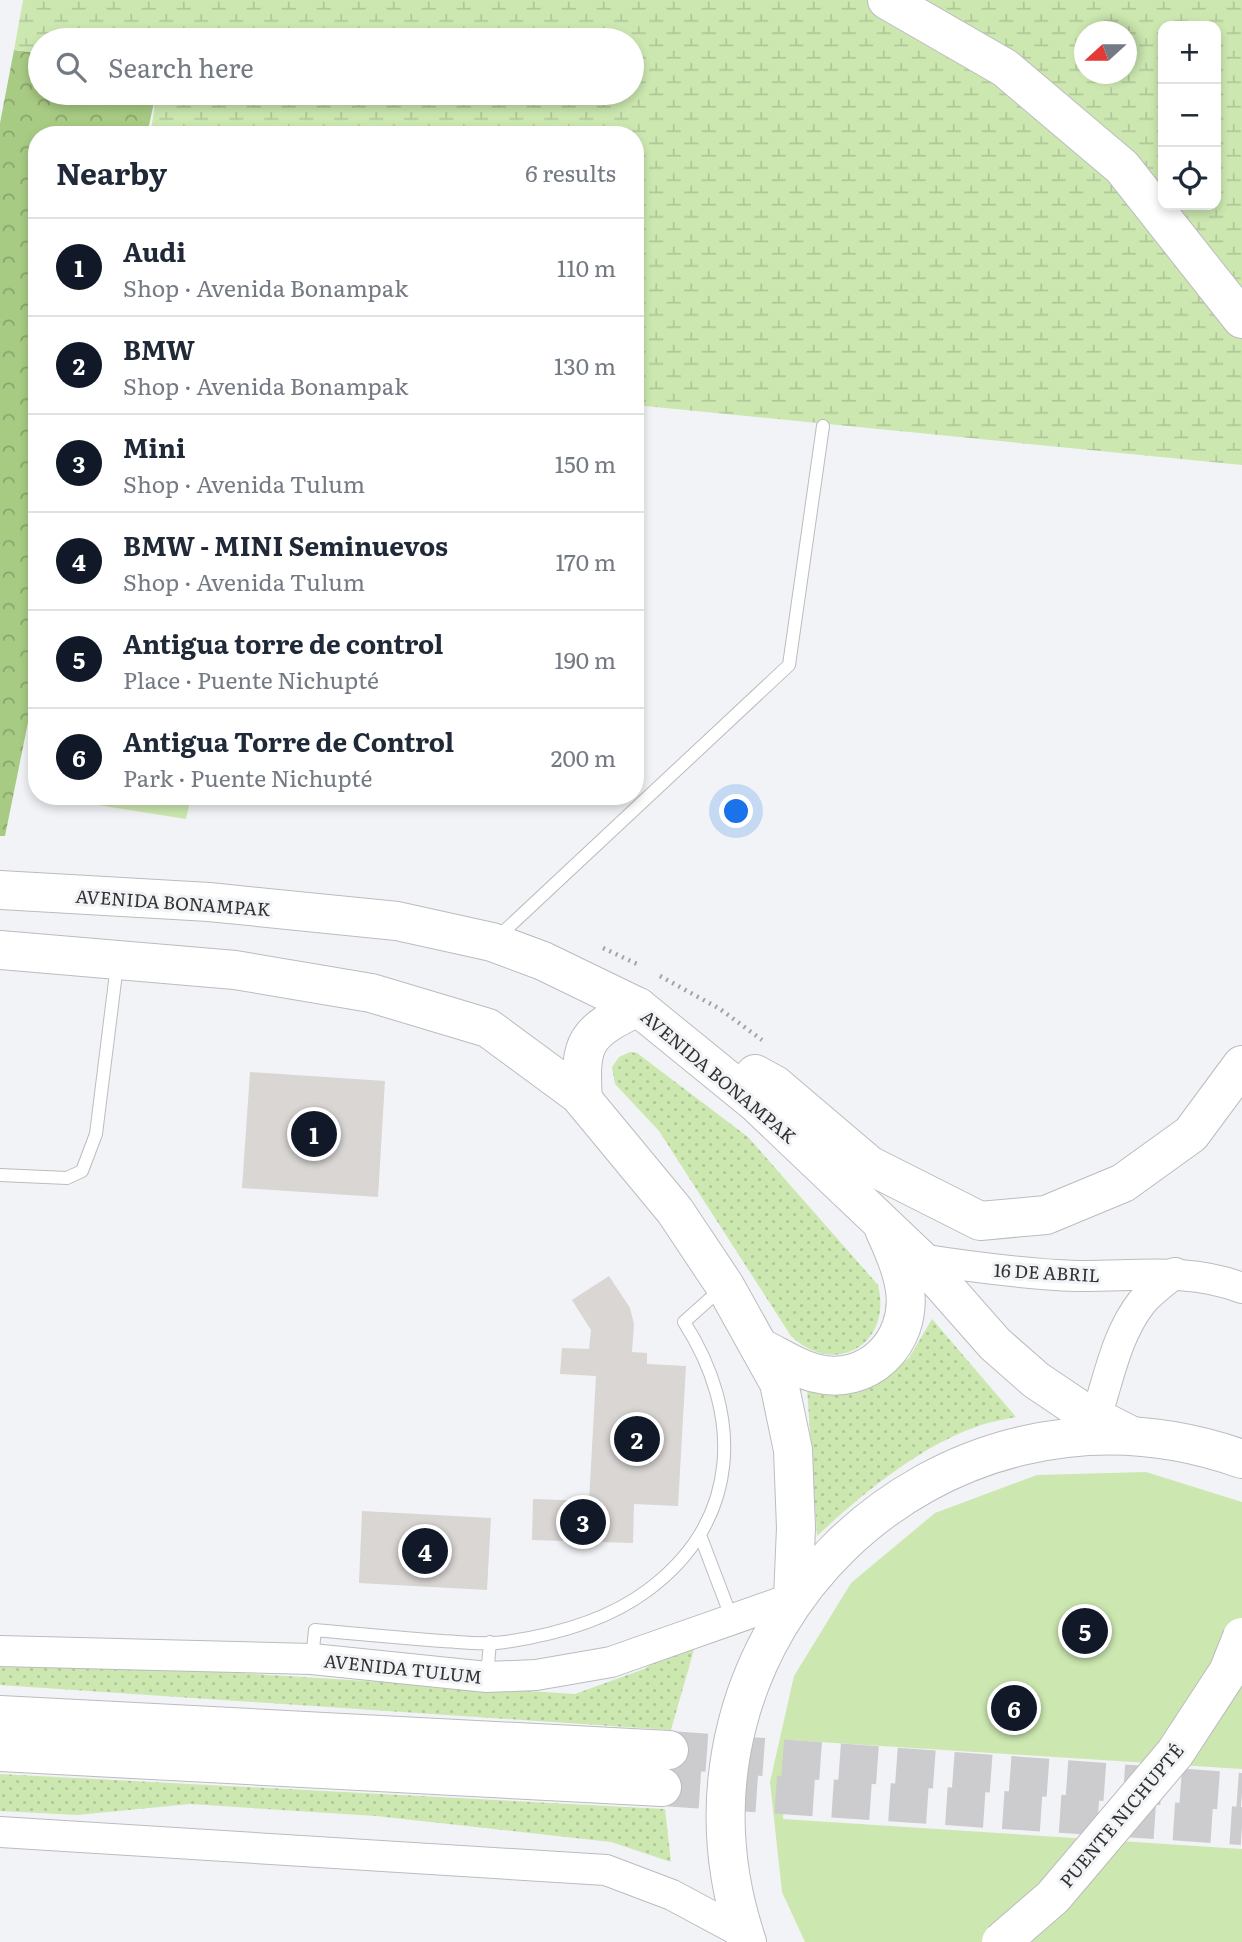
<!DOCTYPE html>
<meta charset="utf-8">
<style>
body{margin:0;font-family:Literata,serif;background:#f2f2f3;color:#1f2937}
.controls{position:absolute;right:21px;top:21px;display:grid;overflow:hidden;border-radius:14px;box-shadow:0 4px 10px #0003}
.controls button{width:63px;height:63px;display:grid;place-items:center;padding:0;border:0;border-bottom:2px solid #e0e1e3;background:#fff;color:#1f2937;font:35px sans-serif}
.compass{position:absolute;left:1074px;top:21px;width:63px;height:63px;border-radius:50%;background:#fff;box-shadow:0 4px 10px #0003;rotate:249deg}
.you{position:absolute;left:737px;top:812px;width:24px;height:24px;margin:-18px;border:5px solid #fff;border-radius:50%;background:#1a73e8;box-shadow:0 0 0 10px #1a73e833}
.badge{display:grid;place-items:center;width:46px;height:46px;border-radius:50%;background:#111827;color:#fff;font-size:23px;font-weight:700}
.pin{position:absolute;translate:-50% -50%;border:4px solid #fff;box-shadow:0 2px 7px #0006}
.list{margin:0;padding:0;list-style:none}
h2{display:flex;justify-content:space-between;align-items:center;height:91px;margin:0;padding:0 28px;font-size:30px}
h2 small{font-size:23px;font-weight:400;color:#747a83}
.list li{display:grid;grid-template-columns:46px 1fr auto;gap:21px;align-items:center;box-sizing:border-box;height:98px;padding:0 28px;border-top:2px solid #e0e1e3}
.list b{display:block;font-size:26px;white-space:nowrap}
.list p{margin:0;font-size:23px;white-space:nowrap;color:#747a83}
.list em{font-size:23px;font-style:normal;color:#747a83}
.icon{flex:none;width:38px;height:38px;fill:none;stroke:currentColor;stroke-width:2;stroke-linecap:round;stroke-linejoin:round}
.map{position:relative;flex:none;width:1242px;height:1942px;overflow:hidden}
.search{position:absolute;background:#fff;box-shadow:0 4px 10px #0003;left:28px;top:28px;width:616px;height:77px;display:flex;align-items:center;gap:18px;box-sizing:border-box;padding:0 24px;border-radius:38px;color:#747a83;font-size:26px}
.panel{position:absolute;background:#fff;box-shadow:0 4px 10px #0003;left:28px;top:126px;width:616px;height:679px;border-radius:28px}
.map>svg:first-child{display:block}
.green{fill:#cce8b0}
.forest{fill:url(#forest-crowns)}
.wetland{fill:url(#wetland-marsh);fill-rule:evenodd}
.garden{fill:url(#garden-dots)}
.building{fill:#d9d6d4}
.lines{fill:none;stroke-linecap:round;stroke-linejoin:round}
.primary-tunnel{stroke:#cccccf;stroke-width:38;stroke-dasharray:38 19;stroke-linecap:butt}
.service-casing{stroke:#bbbcbf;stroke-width:14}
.tertiary-casing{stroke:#bbbcbf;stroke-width:32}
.primary-casing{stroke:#bbbcbf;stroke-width:40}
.path{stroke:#a2a3a5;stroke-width:4.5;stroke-dasharray:2 5;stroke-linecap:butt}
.service{stroke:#fff;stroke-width:12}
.tertiary{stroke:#fff;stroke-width:30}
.primary{stroke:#fff;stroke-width:38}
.primary-bridge-casing{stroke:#bbbcbf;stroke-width:40;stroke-linecap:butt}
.primary-bridge{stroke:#fff;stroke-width:38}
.labels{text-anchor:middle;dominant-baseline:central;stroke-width:6;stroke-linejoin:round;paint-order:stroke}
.street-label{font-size:18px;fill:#323233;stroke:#f2f3f6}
</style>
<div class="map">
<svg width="1242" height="1942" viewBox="0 0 1242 1942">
<defs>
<pattern id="forest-crowns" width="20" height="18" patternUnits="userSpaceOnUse" patternTransform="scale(1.75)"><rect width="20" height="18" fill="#a8cb83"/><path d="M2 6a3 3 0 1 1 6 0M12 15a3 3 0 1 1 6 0" fill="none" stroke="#89a56c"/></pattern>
<pattern id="wetland-marsh" width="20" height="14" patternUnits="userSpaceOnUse" patternTransform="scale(1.75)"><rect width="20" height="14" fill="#cce8b0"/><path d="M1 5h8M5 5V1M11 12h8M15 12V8" fill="none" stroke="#b0c798"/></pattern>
<pattern id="garden-dots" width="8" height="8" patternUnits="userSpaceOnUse" patternTransform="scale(1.75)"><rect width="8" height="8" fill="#cce8b0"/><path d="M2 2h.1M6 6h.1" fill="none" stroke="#b0c798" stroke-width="1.8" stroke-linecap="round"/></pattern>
</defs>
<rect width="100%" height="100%" fill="#f2f3f6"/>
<!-- green -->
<g class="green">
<path d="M41,796H191L186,819Z"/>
<path d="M1146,1472L1242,1502V1769L788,1740L783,1819L1242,1849V1942H805L782,1892L770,1782L794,1676L851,1583L935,1513L1037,1475Z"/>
</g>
<!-- forest -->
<path class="forest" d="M14,50L40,53V93H156L147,135H37V678L5,836H0V123Z"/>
<!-- wetland -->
<path class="wetland" d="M23,0H1242V465L635,405V135H150L157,93H632V40H40V53L14,50ZM1163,26H1216V205H1163ZM1084,32H1126V74H1084Z"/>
<!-- garden -->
<g class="garden">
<path d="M630,1052L637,1053L748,1137L878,1285C893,1344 835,1378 791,1336L659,1131L615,1084L612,1067L619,1057Z"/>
<path d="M932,1319L1016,1417C1002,1420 987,1422 973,1428C916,1449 861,1495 817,1536L807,1388L869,1385L909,1358Z"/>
<path d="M699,1632L671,1730L0,1685V1658L575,1694L644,1669Z"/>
<path d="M0,1774L665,1809L671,1862L611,1842L376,1816L190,1804L77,1815L0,1811Z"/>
</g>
<!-- building -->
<g class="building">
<path d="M250,1072L385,1081L378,1197L242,1188Z"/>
<path d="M609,1276L630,1308L634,1324L632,1352L647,1353V1364L686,1366L678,1506L634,1504L633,1543L532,1540L533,1499L589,1501L596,1376L560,1374L562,1348L589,1349L591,1330L572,1300Z"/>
<path d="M362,1511L491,1518L487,1590L359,1583Z"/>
</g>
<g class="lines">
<!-- primary-tunnel -->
<g class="primary-tunnel">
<path d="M669,1750L1242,1792"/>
<path d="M662,1787L1242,1826"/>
</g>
<defs>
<g id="service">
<path d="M498,937L789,665L823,426"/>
<path d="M0,1175L67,1178L82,1171L96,1134L117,965"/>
<path d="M700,1535L732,1619"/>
<path d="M312,1659L315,1630C358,1634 400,1638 442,1641C462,1642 485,1645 505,1642C554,1635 608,1620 648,1590C742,1520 743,1414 684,1322L722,1288"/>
<path d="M487,1677L490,1642"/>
</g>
<g id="tertiary">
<path d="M920,1259C972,1267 1024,1274 1076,1276C1133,1277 1187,1267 1242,1288"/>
<path d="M1096,1417C1109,1378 1116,1335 1142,1302C1151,1291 1164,1282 1175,1273"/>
<path d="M0,1651L312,1659L487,1677L536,1675L611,1662L793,1598"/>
<path d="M0,1832L606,1870L672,1895L743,1933"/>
</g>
<g id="primary">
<path d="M887,0L1005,68L1122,167L1242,319"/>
<path d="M0,890L209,902L397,921L492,942L543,961L638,1007L756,1103L920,1259L995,1344L1036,1380L1079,1409L1132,1436"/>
<path d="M0,950L235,970L371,993L488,1028L579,1095L675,1211L725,1286L779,1383L793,1450L796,1528L793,1598"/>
<path d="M755,1074L775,1085L869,1165L980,1221L1046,1215L1123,1183L1191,1134L1242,1065"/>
<path d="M583,1099C579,1042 585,1032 638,1007"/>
<path d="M761,1348C778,1356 797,1369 815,1373C867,1387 912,1343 905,1290C902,1269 893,1249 884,1229"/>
<path d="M0,1715L669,1750"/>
<path d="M0,1752L662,1787"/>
<path d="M747,1942C643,1635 939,1351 1242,1459"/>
</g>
</defs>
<!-- service casing -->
<use href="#service" class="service-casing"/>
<!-- tertiary casing -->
<use href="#tertiary" class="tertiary-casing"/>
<!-- primary casing -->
<use href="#primary" class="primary-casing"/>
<!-- path -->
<g class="path">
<path d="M603,948L637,964"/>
<path d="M660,976L720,1009L762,1040"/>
</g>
<!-- service -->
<use href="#service" class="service"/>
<!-- tertiary -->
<use href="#tertiary" class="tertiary"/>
<!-- primary -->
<use href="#primary" class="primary"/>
<defs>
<path id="primary-bridge" d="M1001,1942L1053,1897L1175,1753L1228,1672L1242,1637"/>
</defs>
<!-- primary-bridge casing -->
<use href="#primary-bridge" class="primary-bridge-casing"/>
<!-- primary-bridge -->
<use href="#primary-bridge" class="primary-bridge"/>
</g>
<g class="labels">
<!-- street labels -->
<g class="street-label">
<text transform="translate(173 902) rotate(4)">AVENIDA BONAMPAK</text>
<text transform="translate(719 1076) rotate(40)">AVENIDA BONAMPAK</text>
<text transform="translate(1047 1272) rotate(3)">16 DE ABRIL</text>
<text transform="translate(403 1668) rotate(6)">AVENIDA TULUM</text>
<text transform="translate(1121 1815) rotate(-50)">PUENTE NICHUPTÉ</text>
</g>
</g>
</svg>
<div class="controls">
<button>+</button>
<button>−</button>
<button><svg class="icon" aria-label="locate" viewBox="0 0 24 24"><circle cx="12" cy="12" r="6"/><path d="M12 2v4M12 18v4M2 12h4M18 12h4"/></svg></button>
</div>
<svg class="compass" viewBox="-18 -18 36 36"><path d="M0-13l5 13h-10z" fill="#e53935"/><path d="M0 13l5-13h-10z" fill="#747a83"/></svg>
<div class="you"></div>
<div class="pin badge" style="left:314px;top:1134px">1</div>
<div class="pin badge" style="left:637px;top:1439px">2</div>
<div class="pin badge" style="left:583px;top:1522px">3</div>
<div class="pin badge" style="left:425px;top:1551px">4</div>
<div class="pin badge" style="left:1085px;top:1631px">5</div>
<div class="pin badge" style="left:1014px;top:1708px">6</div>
<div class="search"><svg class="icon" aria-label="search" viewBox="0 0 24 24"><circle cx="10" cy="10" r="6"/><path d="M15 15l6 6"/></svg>Search here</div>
<section class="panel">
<h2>Nearby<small>6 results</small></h2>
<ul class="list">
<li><span class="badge">1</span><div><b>Audi</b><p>Shop · Avenida Bonampak</p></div><em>110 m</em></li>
<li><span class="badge">2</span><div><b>BMW</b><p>Shop · Avenida Bonampak</p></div><em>130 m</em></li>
<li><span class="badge">3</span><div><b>Mini</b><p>Shop · Avenida Tulum</p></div><em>150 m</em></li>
<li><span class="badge">4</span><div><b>BMW - MINI Seminuevos</b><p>Shop · Avenida Tulum</p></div><em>170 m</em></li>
<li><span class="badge">5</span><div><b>Antigua torre de control</b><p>Place · Puente Nichupté</p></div><em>190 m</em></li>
<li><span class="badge">6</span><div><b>Antigua Torre de Control</b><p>Park · Puente Nichupté</p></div><em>200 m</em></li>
</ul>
</section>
</div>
